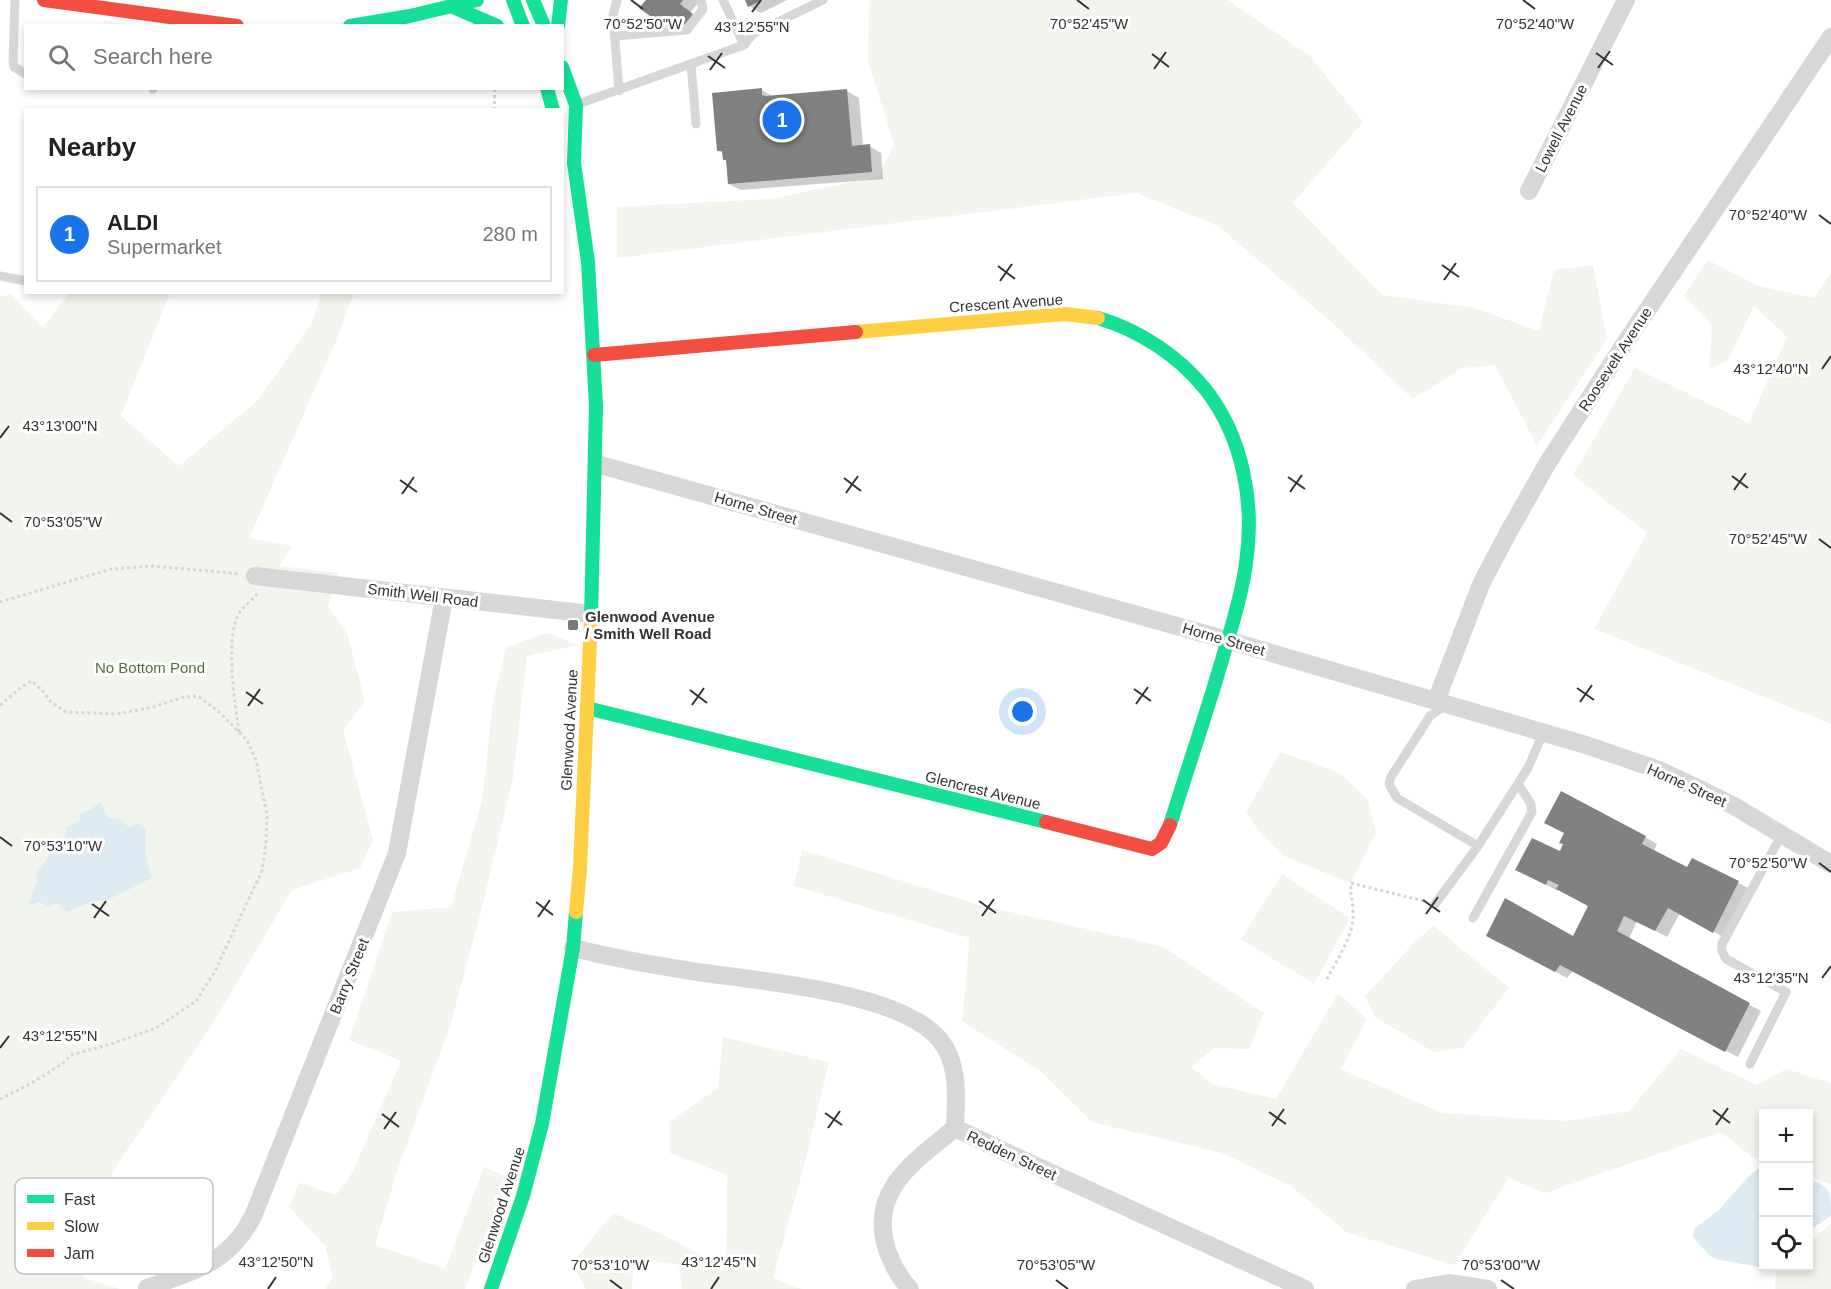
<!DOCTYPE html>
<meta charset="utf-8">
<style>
body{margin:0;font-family:Arial,sans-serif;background:#f2f2f2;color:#222}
.controls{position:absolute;right:18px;bottom:18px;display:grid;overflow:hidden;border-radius:0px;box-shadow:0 3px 9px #0003}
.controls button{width:54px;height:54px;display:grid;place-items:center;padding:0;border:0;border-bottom:2px solid #e0e0e0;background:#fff;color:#222;font:30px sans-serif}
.you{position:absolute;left:1023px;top:712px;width:21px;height:21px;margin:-15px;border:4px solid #fff;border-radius:50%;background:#1a73e8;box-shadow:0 0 0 9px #1a73e833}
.badge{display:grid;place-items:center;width:39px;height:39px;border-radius:50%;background:#1a73e8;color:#fff;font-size:20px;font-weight:700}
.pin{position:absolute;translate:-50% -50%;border:3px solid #fff;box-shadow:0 2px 6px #0006}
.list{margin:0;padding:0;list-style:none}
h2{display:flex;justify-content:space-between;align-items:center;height:78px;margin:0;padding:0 24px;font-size:26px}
h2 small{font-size:20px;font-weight:400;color:#767676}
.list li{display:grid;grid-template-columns:39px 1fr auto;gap:18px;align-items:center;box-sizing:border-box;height:96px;margin:0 12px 12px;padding:0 12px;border:2px solid #e0e0e0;border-radius:0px}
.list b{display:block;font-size:22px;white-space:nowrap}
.list p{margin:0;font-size:20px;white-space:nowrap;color:#767676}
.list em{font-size:20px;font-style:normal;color:#767676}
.icon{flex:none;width:33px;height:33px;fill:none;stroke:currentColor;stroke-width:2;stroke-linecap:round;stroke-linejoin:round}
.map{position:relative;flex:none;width:1831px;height:1289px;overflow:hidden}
.search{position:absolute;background:#fff;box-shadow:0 3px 9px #0003;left:24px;top:24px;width:540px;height:66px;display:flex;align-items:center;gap:15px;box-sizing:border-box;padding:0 21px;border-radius:0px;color:#767676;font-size:22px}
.panel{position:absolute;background:#fff;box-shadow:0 3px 9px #0003;left:24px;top:108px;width:540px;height:186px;border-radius:0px}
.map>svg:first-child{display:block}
.green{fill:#f1f5ed;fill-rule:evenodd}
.water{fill:#ddebf3}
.shadow{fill:#0003}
.building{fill:#818181}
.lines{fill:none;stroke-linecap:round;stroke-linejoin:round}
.path{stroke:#d6d6d6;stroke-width:3;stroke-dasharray:3 3;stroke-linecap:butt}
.lane{stroke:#d7d7d7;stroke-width:9}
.street{stroke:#d7d7d7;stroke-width:18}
.fast{stroke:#16e098;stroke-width:14}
.slow{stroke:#ffcf43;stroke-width:14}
.jam{stroke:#f24e42;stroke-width:14}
.ticks{fill:none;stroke:#333;stroke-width:2}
.poi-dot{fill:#7a7a7a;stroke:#fff;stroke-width:2}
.labels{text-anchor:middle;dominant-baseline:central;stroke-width:6;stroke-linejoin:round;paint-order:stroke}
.street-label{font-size:15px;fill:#333;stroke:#fff}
.poi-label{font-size:15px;font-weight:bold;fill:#333;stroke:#fff;text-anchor:start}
.park-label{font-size:15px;fill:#56703f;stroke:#fff}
.key{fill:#fff;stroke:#c2c2c2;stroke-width:1.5}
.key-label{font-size:16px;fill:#333}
.ticks-label{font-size:15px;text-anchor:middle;fill:#333;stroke:#fff;stroke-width:6;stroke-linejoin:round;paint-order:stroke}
</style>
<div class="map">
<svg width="1831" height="1289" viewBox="0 0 1831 1289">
<rect width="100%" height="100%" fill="#fff"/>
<!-- green -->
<g class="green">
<path d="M869,0H1228L1309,55L1363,122L1293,203L1382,295L1474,308L1539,331L1554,270L1593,265L1607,339L1537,446L1495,365L1462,368L1413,399L1329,320L1218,226L1136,193L617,258V207L770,199L878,177L894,144L868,61Z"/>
<path d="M1708,260L1758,286L1814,298L1831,273V724L1594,629L1647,533L1573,475L1635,368L1749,423L1787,337L1754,306L1727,362L1709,368L1712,325L1683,296Z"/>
<path d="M69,293H170L121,416L179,466L258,400L312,323L322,293H354L333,348L249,538L292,546L279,566L339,573L328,607L347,633L365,701L343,730L373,840L360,868L292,890L210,1028L117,1165L77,1235L84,1278L120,1289H0V297L11,294L43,327ZM99,802L108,818H118L129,827L146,830V858L152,878L108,900L91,902L67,912L57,903C47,906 39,903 29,905L37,879V872L43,868L74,822L81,820L80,813L91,809Z"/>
<path d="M547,633L579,645L527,656L513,778L481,911L450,1026L397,1171L375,1245L445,1269L484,1167L508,1177L465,1289H325L333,1277L325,1246L289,1207L299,1183L336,1195L352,1173L401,1061L349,1040L392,912L451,907L482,801L493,702L506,647Z"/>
<path d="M1280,752L1340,773L1368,800L1376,832L1351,883L1284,856L1262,835L1246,813Z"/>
<path d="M802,850L983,906L1162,946L1264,1013L1249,1049L1214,1048L1191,1067L1213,1084L1276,1099L1338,993L1367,1019L1341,1069L1442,1113L1567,1121L1629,1111L1681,1049L1757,1085L1786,1069L1831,1083V1184L1809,1176L1808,1114H1764L1763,1160L1752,1157L1721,1132L1545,1193L1509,1178L1454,1265L1346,1232L1291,1186L1222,1153L1092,1122L1041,1072L962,1021L970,938L794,886Z"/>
<path d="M1282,874L1350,918L1314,984L1241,939Z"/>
<path d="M1434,926L1509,988L1463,1048L1434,1052L1375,1017L1365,996L1417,940Z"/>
<path d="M723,1037L829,1062L804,1166L773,1278L802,1289H682L679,1265L634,1258L632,1289H586L572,1263L613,1213L660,1233L726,1268L727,1175L670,1153L669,1122L718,1088Z"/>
<path d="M1831,1223V1289H1775L1776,1273L1783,1267L1808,1266L1809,1243Z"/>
</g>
<!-- water -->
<g class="water">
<path d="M100,802L108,818H118L129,827L138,823L146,830V858L152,878L108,900L91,902L67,912L57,903L48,906L40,903L29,905L37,879V872L53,851L52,843H58L65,836L67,827L80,820V813L91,809Z"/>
<path d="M1759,1168H1763V1265L1759,1267L1720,1260L1710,1256L1693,1237L1694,1229L1719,1210L1748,1177Z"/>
<path d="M1809,1179C1831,1187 1831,1192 1831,1216L1809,1230Z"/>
</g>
<!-- shadow -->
<g class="shadow">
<path d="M647,0H700L690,13L695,17L688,26L683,23L676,32L664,25Z"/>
<path d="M746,0H787L761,13L749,6Z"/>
<path d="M762,90L774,97L847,91L859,98L863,146H869L881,153L883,179L741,190L729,184L728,161L724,154L719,151Z"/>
<path d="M1645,837L1657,844L1654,851L1688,869L1693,860L1750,889L1725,938L1680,913L1667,937L1637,921L1629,939L1761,1011L1738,1057L1573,971L1567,978L1500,942L1574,938L1590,906L1559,889L1558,891L1529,876L1561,853Z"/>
</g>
<!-- building -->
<g class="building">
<path d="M646,0H683L680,4L693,14L684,25L671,16L664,26L639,8Z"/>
<path d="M745,0H762L748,7Z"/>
<path d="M762,88V95L766,96L847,89L852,146L870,144L872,172L728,184L726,160H723L722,151H717L712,93Z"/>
<path d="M1561,791L1646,836L1642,844L1687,867L1692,858L1739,881L1713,933L1668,908L1655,931L1624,916L1617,931L1750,1003L1725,1052L1560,965L1555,972L1486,936L1505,898L1573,936L1588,906L1556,889L1559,885L1548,880L1546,885L1515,870L1532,838L1560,851L1563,844L1559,843L1564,833L1544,823Z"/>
</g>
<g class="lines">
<!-- path -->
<g class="path">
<path d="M494,110L495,88"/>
<path d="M0,602L111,569L153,566L241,574"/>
<path d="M0,705L23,686L32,681L43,691L51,702L66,712L116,714L153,707L184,697L198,696L219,712L247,740L256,760L267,815L266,843L262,871L214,973L196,1001L156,1028L111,1044L71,1055L62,1064L30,1084L0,1099"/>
<path d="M239,732C235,704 224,635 240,612C245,605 253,599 259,592"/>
<path d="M1327,979C1337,959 1355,934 1353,912C1353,902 1350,893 1351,883L1424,901"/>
</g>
<!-- lane -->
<g class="lane">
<path d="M15,0L13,61L14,67L26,74"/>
<path d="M617,0L613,15L619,91"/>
<path d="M615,36L687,30L703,9L701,0"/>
<path d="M744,45L753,34L823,0"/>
<path d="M691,64L696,124"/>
<path d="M153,89V88"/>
<path d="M578,104L744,45L723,0"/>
<path d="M0,276L26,281"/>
<path d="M1447,704L1430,716L1391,777L1389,784L1397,798L1478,846L1528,768L1543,733"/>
<path d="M1435,904L1478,846"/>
<path d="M1473,918L1532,812L1531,804L1518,784"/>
<path d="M1750,1064L1786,992L1726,959L1722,951V944L1782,834"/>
</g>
<!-- street -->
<g class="street">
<path d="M1529,191L1626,0"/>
<path d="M597,464L1227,640L1586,745L1659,770L1704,791L1734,806L1831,864"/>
<path d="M255,576L591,614"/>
<path d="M1436,701L1482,582L1508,533L1547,464L1623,346L1831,37"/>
<path d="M573,948C609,957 647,964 685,970C749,981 898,989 940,1040C960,1065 956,1098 955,1128"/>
<path d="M955,1128L1014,1156L1305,1289"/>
<path d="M147,1288C194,1270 230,1264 254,1214L397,853L444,598"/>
<path d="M910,1289C899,1277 890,1261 886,1246C869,1189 918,1159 955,1128"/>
<path d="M1415,1289L1449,1283L1488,1289"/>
</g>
<!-- fast -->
<g class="fast">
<path d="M513,0L523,26"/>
<path d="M533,0L544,26"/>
<path d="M451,6L497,26"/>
<path d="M350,26L410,16L477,0"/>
<path d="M558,26L561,0"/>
<path d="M562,67L576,105L574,163L588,262L596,406L591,619"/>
<path d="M547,88L553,110"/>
<path d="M1098,318C1139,330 1179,356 1206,390C1243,438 1255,503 1246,563C1242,595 1231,628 1222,660C1206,715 1187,770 1170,825"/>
<path d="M587,708L1046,822"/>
<path d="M491,1289L523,1196L542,1124L573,948L576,912"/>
</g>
<!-- slow -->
<g class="slow">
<path d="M856,332L1065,314L1098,318"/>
<path d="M576,912L580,868L591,619"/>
</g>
<!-- jam -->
<g class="jam">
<path d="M44,0L237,26"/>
<path d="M594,355L856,332"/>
<path d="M1046,822L1152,849L1161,843L1170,825"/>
</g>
</g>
<!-- ticks -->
<path class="ticks" d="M631,0L643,9M1077,0L1089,9M1523,0L1535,9M752,12L761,0M1596,53L1613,65M1152,54L1169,67M708,56L725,68M1598,68L1610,51M1154,69L1166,52M710,70L722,53M1819,215L1831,224M1442,265L1459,277M998,266L1015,279M1444,280L1456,263M1000,281L1012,264M1822,369L1831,356M0,438L9,426M1732,476L1748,488M1288,477L1305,489M844,478L861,491M400,480L417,492M1734,490L1746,473M1290,492L1302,475M846,493L858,476M402,494L414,477M0,513L12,522M1819,539L1831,548M1577,688L1594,700M1134,689L1151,701M690,690L707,703M246,692L263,704M1580,702L1592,685M1136,704L1148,687M692,705L704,688M248,706L260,689M0,837L12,846M1819,863L1831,872M1423,900L1440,912M979,901L996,913M536,902L553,915M92,904L109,916M1426,914L1438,897M982,916L994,899M538,917L550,900M94,918L106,901M1822,978L1831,966M0,1048L9,1036M1713,1110L1730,1123M1269,1112L1286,1124M825,1113L842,1125M382,1114L399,1127M1716,1125L1728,1108M1272,1126L1284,1109M828,1128L840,1111M384,1129L396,1112M610,1280L622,1289M1056,1280L1068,1289M1501,1280L1514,1289M268,1289L276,1277M711,1289L719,1277"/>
<!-- markers -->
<rect class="poi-dot" x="567" y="619" width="12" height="12" rx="3"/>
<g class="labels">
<!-- street labels -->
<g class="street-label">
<text transform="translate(1561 128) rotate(-63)">Lowell Avenue</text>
<text transform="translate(1006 303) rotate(-4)">Crescent Avenue</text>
<text transform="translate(1615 359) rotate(-57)">Roosevelt Avenue</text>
<text transform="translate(756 508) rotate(16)">Horne Street</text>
<text transform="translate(423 595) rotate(7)">Smith Well Road</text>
<text transform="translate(1224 639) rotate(16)">Horne Street</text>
<text transform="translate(569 730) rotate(-87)">Glenwood Avenue</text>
<text transform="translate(1687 785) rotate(24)">Horne Street</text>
<text transform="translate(983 790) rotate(14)">Glencrest Avenue</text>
<text transform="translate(349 976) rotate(-68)">Barry Street</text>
<text transform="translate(1012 1155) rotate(25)">Redden Street</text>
<text transform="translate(501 1205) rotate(-72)">Glenwood Avenue</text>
</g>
<!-- poi labels -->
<g class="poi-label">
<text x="585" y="616">Glenwood Avenue<tspan x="585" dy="17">/ Smith Well Road</tspan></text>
</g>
<!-- park labels -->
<g class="park-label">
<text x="150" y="667">No Bottom Pond</text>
</g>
</g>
<!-- legend -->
<rect x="15" y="1178" width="198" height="96" rx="9" class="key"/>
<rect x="27" y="1195" width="27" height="8" fill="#16e098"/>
<rect x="27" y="1222" width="27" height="8" fill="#ffcf43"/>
<rect x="27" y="1249" width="27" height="8" fill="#f24e42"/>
<g class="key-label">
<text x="64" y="1205">Fast</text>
<text x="64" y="1232">Slow</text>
<text x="64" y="1259">Jam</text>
</g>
<g class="ticks-label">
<text x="643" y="29">70°52'50"W</text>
<text x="1089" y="29">70°52'45"W</text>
<text x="1535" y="29">70°52'40"W</text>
<text x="752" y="32">43°12'55"N</text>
<text x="1768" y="220">70°52'40"W</text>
<text x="1771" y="374">43°12'40"N</text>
<text x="60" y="431">43°13'00"N</text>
<text x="63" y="527">70°53'05"W</text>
<text x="1768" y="544">70°52'45"W</text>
<text x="63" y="851">70°53'10"W</text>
<text x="1768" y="868">70°52'50"W</text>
<text x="1771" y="983">43°12'35"N</text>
<text x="60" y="1041">43°12'55"N</text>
<text x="276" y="1267">43°12'50"N</text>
<text x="719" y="1267">43°12'45"N</text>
<text x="610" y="1270">70°53'10"W</text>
<text x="1056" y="1270">70°53'05"W</text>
<text x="1501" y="1270">70°53'00"W</text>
</g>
</svg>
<div class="controls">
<button>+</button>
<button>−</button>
<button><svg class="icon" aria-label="locate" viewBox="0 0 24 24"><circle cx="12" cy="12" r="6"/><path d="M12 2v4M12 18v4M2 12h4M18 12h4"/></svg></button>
</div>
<div class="you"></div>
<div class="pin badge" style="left:782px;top:120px">1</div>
<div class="search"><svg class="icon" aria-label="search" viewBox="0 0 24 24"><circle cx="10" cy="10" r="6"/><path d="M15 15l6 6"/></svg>Search here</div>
<section class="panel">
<h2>Nearby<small></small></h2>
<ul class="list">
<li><span class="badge">1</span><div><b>ALDI</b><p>Supermarket</p></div><em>280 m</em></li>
</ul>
</section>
</div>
